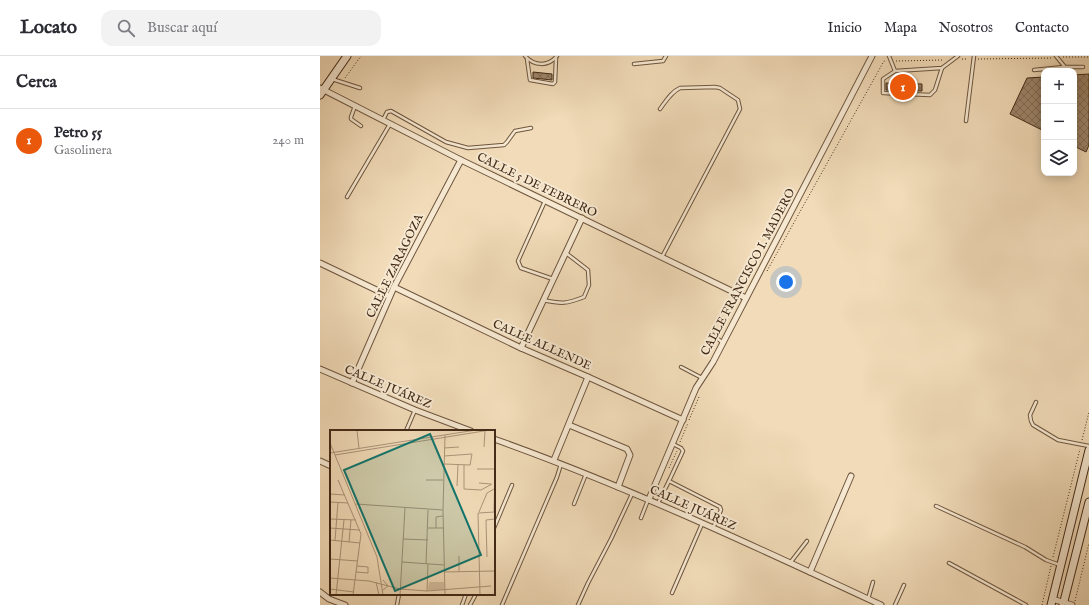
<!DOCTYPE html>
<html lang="es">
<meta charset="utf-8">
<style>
body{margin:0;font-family:"IM FELL English",serif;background:#f2f2f3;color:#2b2b33}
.controls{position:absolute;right:12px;top:12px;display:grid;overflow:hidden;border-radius:8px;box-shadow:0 2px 10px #0003}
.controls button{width:36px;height:36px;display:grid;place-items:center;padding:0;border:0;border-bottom:1px solid #e1e1e2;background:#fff;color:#2b2b33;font:20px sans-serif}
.you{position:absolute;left:466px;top:226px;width:14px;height:14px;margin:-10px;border:3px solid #fff;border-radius:50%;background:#1a73e8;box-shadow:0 0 0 6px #1a73e833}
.badge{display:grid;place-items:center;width:26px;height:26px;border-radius:50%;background:#ea580c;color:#fff;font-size:13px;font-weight:700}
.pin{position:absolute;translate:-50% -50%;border:2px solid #fff;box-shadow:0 1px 4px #0006}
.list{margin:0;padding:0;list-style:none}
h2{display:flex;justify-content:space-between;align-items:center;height:52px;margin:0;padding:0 16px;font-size:17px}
h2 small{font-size:13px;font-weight:400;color:#7c7c81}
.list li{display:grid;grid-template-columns:26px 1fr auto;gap:12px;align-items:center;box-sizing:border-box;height:64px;padding:0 16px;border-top:1px solid #e1e1e2}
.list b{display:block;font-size:15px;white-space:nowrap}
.list p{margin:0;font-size:13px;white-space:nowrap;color:#7c7c81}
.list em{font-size:13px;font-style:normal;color:#7c7c81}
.icon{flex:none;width:22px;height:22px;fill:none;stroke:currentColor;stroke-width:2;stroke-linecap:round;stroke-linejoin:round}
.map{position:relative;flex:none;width:769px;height:549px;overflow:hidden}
header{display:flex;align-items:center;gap:24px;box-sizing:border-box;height:56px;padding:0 20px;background:#fff;border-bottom:1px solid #e1e1e2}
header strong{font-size:19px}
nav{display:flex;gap:22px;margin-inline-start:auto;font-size:14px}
.search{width:280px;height:36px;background:#f2f2f3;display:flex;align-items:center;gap:10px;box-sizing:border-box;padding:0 14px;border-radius:12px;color:#7c7c81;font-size:15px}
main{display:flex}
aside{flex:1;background:#fff}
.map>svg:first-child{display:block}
.building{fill:url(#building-cross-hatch);stroke:#422a17}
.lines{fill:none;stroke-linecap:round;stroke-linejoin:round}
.lane-casing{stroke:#6e563f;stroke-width:4.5}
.street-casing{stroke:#6e563f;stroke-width:7}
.secondary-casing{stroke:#422a17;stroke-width:9}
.path{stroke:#422a17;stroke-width:1;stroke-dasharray:1 2;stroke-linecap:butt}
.lane{stroke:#f6e8d1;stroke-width:2.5}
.street{stroke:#f6e8d1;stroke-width:5}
.secondary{stroke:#f6e8d1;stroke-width:7}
.labels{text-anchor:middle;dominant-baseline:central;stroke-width:4;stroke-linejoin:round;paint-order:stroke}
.street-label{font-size:12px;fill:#422a17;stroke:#f6e8d1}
.inset-road{fill:none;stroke:#ab9478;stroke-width:1}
.view{fill:#0f766e;fill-opacity:0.15;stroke:#0f766e;stroke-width:2}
.inset-edge{fill:none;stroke:#422a17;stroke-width:2}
</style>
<header>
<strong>Locato</strong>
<div class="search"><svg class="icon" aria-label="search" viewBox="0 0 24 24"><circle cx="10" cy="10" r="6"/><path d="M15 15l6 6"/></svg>Buscar aquí</div>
<nav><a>Inicio</a><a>Mapa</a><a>Nosotros</a><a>Contacto</a></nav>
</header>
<main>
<aside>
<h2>Cerca<small></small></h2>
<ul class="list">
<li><span class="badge">1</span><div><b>Petro 55</b><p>Gasolinera</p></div><em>240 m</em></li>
</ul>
</aside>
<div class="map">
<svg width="769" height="549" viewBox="0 0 769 549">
<defs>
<pattern id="building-cross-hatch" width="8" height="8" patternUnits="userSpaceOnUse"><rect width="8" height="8" fill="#9d866b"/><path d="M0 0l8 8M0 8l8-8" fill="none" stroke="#826e57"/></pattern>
</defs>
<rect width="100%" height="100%" fill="#f1dbb8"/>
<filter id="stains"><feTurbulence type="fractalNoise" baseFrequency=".005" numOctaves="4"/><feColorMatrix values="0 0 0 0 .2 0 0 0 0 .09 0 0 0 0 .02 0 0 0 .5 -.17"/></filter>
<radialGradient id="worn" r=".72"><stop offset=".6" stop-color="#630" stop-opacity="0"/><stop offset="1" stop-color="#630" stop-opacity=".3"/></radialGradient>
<!-- building -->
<g class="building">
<path d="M213,16L232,18V24L213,22Z"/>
<path d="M769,18V89L766,96L754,90V19Z"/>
<path d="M724,21V75L690,58L707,22Z"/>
<path d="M566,27L602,28V35L566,34Z"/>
</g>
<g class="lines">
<defs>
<g id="lane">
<path d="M205,0C214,10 228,11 237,0"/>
<path d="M569,0L575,15L622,12L638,0"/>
<path d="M736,0L745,11H763"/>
<path d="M207,3L210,24L233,28L235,26L236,2"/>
<path d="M314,8L343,5L346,0"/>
<path d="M714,14L744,11"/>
<path d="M575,15L563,23V37L610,39L615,34L622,12"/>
<path d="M12,23L40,32"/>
<path d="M35,50L31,61V63L41,70"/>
<path d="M340,53C346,45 351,36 360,32L395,31L400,32L418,44L420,53L342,201"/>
<path d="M63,64L67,56L71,55L126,86L148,92L184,89L187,86L195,75L211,72"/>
<path d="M646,65L654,0"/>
<path d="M27,141L70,68"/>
<path d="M225,145L198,205L201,212L233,223"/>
<path d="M223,244C242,248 246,248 264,241L269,229L268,214L246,197"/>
<path d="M393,279L403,287"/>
<path d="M361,311L382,322"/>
<path d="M716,346L710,359L711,365L713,369L738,384L769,390"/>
<path d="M86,375L95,354"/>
<path d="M349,425L363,395L361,392L353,388"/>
<path d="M338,447L349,425L400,451L401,454L393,472"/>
<path d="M254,448L266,418"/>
<path d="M616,450L705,491L726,504L740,509"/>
<path d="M321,462L328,444"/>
<path d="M174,472L192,429"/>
<path d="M470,507L487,485"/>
<path d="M629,507L706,549"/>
<path d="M352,537L382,468"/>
<path d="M548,543L553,526"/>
<path d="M77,549L79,538"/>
<path d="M142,549L146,538"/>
<path d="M150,549L156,538"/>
<path d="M182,549L237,421L241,408"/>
<path d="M258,549L268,527L291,483L312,438"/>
<path d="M575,549L584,529"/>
</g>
<g id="street">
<path d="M0,32L141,104L426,242"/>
<path d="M0,207L69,240"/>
<path d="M74,231L201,292L268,321L363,364"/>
<path d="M201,292L262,162"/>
<path d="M0,313L95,354L151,375"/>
<path d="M32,327L74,231L141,104"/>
<path d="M249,369L307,393L310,399L298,431"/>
<path d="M174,383C306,430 434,490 561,549"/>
<path d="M234,404L268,321"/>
<path d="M0,405L11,410"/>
<path d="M329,443L376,332L393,306L552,0"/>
<path d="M490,516L531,420"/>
<path d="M0,536L9,543L25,549"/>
<path d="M732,543L752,549"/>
</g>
<g id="secondary">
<path d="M0,39L27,0"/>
<path d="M731,549L769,394"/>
<path d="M743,549L769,446"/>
</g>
</defs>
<!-- lane casing -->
<use href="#lane" class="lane-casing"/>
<!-- street casing -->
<use href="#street" class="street-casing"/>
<!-- secondary casing -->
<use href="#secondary" class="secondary-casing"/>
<!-- path -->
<g class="path">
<path d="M743,1H769"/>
<path d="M642,3H648"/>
<path d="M658,3L732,2"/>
<path d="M576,5L624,4"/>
<path d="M25,22L41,0"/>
<path d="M447,215L564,5H566"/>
<path d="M369,364L379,341"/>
<path d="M762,384L769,356"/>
<path d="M360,386L368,367"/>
<path d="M349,412L357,395"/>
<path d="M733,501L760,393"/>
<path d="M755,545L769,487"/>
<path d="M722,549L731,510"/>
</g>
<!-- lane -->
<use href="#lane" class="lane"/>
<!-- street -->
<use href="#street" class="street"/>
<!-- secondary -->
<use href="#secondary" class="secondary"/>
</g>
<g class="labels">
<!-- street labels -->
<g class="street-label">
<text transform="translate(217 129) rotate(26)">CALLE 5 DE FEBRERO</text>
<text transform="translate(75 210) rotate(-64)">CALLE ZARAGOZA</text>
<text transform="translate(428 216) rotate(-62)">CALLE FRANCISCO I. MADERO</text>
<text transform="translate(222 289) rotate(24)">CALLE ALLENDE</text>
<text transform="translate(68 331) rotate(23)">CALLE JUÁREZ</text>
<text transform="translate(373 452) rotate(24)">CALLE JUÁREZ</text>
</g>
</g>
<!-- overview -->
<g transform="translate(10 374)">
<rect width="165" height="165" fill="#f1dbb8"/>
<path d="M99,152H114V160H98Z" fill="#d3bd9d"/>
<path class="inset-road" d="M27,0L29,19M0,13L47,127L53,165M154,17L155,1M114,18L129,17M0,23L146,0M5,25L160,0M114,34L140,35L142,24L114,26M134,35V59L151,60L162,54M147,39H165M8,50L31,104M96,50H113M149,53L161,54M127,56L128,35M0,64L15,65M0,72L18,73M26,74L113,80M149,82L157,63L164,59M164,82L165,40M0,89L26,90M0,98L29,100M98,98H113M106,98V87L113,86M73,109L98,110M0,110L30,113M5,111L8,72M19,112L21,90M157,127L156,90L165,89M0,129L28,131M72,132L114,135M96,134L98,80M129,141V126M26,142L38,143V137L27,136M114,142L165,141M0,148L39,151L70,159L97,161L161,156M53,150L58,156L53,160M46,152L49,165M0,159L24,162M97,161L98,134M6,165L14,90M23,165L31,104M70,165L75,78M115,165L113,80L115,5M150,165L148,83L165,82"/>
<path class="view" d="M100,4L151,125L65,161L14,40Z"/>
<rect width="165" height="165" class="inset-edge"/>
</g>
<rect width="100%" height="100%" filter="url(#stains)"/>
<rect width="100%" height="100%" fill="url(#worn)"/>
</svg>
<div class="controls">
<button>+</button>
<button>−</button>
<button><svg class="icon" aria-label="layers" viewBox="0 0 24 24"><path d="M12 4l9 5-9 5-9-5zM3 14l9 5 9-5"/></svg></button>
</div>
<div class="you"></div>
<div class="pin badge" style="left:583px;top:31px">1</div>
</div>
</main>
